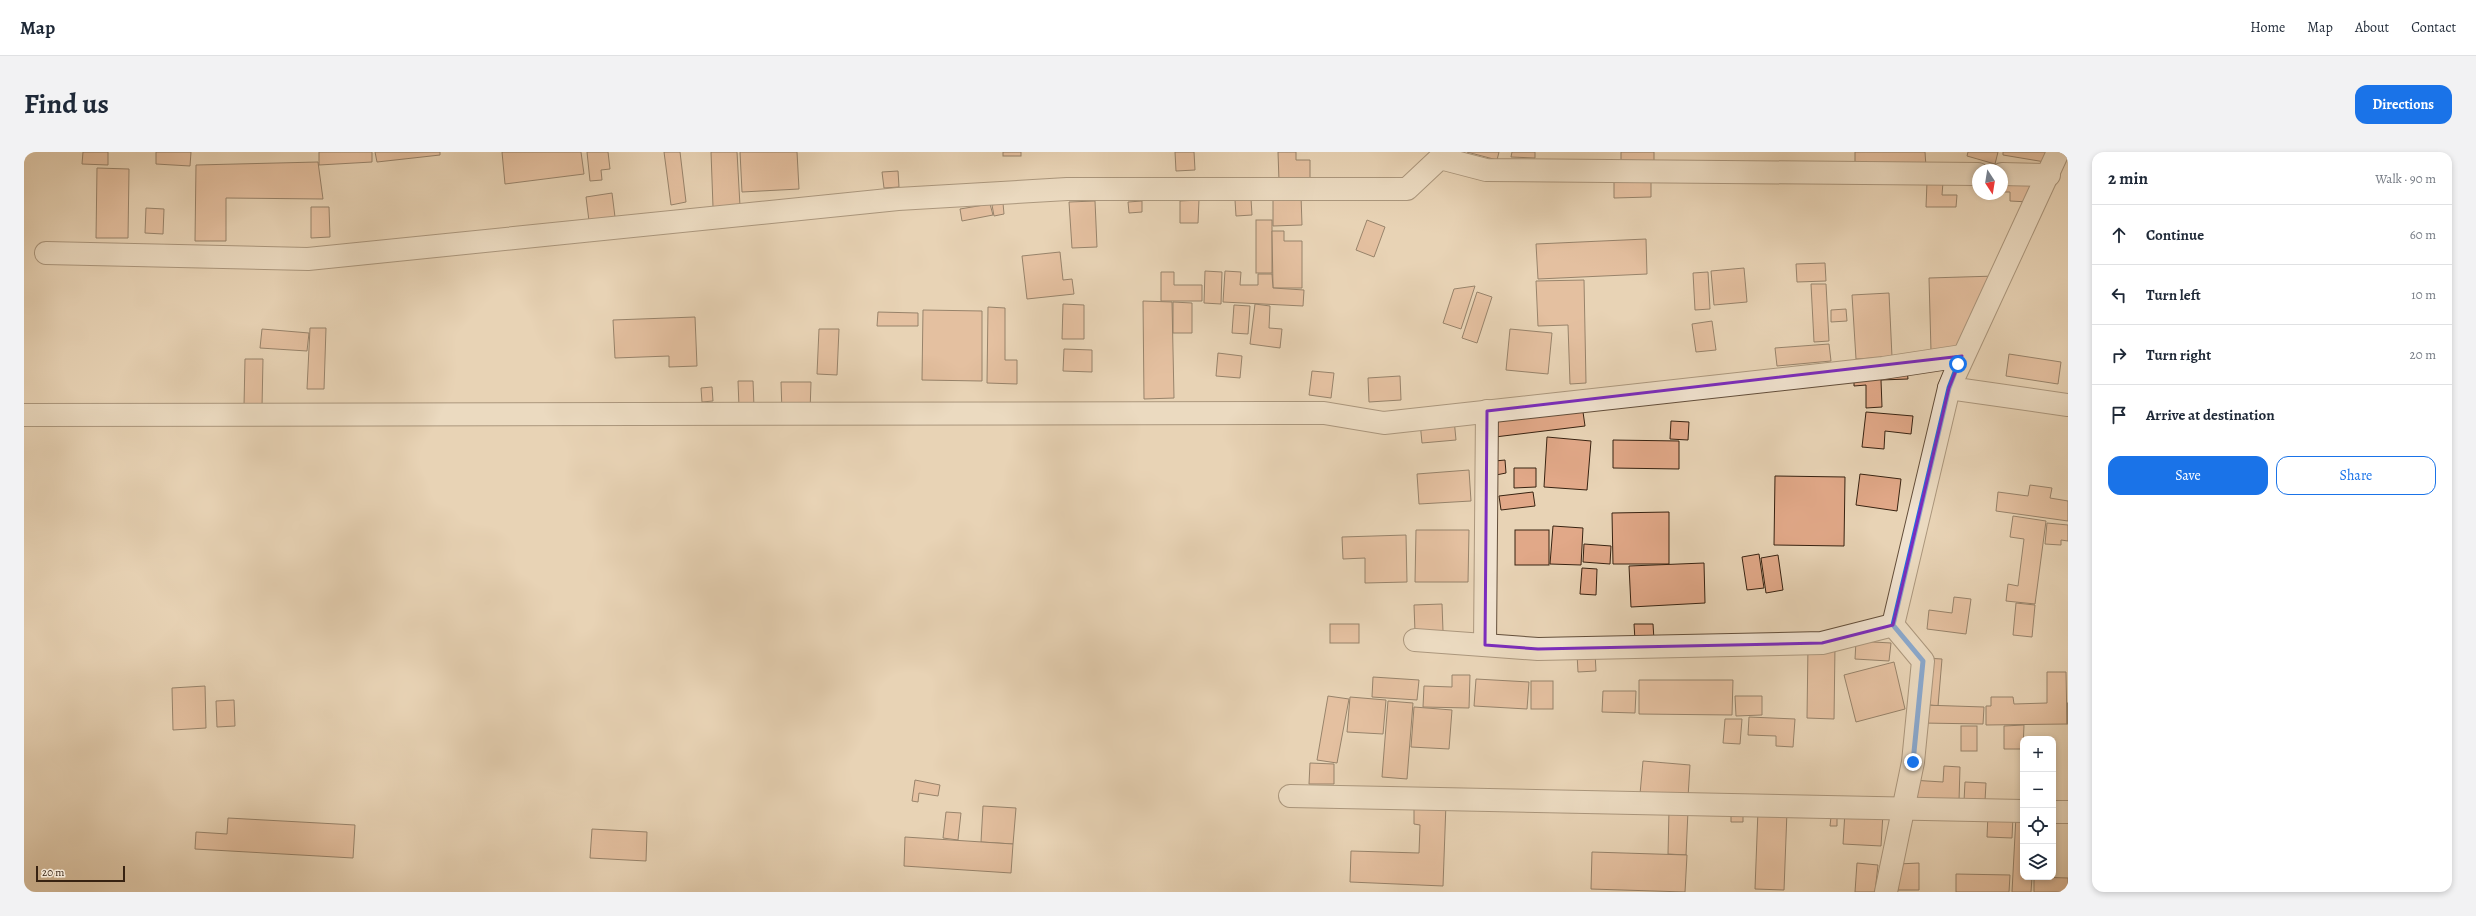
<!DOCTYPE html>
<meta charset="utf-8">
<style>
body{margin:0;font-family:Alegreya,serif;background:#f2f2f3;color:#1f2937}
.controls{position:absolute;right:12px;bottom:12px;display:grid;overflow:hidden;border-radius:8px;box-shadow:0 2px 6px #0003}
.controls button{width:36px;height:36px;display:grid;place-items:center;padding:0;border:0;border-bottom:1px solid #e0e1e3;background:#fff;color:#1f2937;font:20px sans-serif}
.compass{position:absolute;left:1948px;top:12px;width:36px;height:36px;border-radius:50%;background:#fff;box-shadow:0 2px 6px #0003;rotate:168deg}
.scale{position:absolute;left:12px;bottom:10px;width:89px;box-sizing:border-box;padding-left:4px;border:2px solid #372211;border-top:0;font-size:11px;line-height:14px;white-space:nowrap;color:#372211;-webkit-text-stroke:3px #f0e2cf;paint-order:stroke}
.stop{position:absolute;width:12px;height:12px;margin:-9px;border:3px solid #1a73e8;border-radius:50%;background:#fff}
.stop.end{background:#1a73e8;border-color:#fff;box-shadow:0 1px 4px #0008}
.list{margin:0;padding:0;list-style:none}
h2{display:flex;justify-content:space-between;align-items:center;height:52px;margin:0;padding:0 16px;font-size:17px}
h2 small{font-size:13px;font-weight:400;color:#747a83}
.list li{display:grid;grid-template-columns:26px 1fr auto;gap:12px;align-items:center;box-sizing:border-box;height:60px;padding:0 16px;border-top:1px solid #e0e1e3}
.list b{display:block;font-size:15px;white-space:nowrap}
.list em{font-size:13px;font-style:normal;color:#747a83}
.actions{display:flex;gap:8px;padding:12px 16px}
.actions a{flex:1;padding:9px 0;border:1px solid #1a73e8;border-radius:12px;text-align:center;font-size:14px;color:#1a73e8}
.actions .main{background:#1a73e8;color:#fff}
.icon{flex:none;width:22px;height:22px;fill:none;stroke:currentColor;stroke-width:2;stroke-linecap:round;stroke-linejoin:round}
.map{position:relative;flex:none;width:2044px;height:740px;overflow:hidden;border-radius:12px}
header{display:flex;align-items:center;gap:24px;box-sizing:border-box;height:56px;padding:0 20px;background:#fff;border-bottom:1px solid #e0e1e3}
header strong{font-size:19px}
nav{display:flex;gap:22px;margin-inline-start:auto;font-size:14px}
.intro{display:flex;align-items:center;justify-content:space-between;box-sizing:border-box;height:96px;padding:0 24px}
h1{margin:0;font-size:28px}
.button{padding:10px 18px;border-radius:12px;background:#1a73e8;color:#fff;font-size:14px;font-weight:700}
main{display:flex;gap:24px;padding:0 24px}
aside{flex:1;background:#fff;border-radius:12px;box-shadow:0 2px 6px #0003}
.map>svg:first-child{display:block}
.building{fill:#e1a888;stroke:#372211}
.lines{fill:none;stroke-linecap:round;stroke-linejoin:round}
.minor-casing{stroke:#634e3a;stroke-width:24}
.minor{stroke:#f0e2cf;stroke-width:22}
.route{stroke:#1a73e8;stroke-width:5}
.marked{fill:none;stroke:#7b2cbf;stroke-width:3;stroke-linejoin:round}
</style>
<header>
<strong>Map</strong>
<nav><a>Home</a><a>Map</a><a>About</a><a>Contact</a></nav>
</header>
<div class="intro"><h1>Find us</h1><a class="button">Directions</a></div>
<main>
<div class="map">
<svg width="2044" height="740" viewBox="0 0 2044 740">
<rect width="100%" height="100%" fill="#e8d3b5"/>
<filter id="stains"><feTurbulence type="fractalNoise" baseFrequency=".005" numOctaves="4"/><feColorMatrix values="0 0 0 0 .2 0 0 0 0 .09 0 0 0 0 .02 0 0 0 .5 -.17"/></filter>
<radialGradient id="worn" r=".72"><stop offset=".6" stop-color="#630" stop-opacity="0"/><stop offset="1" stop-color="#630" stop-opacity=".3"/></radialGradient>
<!-- building -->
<g class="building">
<path d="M59,0H84V13L58,12Z"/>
<path d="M132,0H167L166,14L132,12Z"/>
<path d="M295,0H348V10L295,13Z"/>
<path d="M351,0H416V3L353,10Z"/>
<path d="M478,0H557L560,22L481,32Z"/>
<path d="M563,0H584L586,17L577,18L578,28L566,29Z"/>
<path d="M640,0H656L662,50L647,53Z"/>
<path d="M687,0H713L716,54L689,55Z"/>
<path d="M716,0H773L775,37L718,40Z"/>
<rect x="979" y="0" width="18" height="4"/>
<path d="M1151,0H1170L1171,18L1152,19Z"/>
<path d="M1254,0H1272V8H1286V28L1255,29Z"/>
<path d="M1443,0H1475L1473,8Z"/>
<path d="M1488,0H1511V6L1487,5Z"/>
<path d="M1597,0H1630V9L1597,8Z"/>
<path d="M1831,0H1901L1902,15L1831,17Z"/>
<path d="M1944,0H1974L1971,12L1943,4Z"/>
<path d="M1979,0H2023L2021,10L1979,3Z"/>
<path d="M294,10L299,47L202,46V89H171L172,13Z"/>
<path d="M73,16L105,17L104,86H72Z"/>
<path d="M874,19L875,35L860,36L858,20Z"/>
<path d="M1590,24H1627V45L1590,46Z"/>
<path d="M1978,26L2006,27L2005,50L1986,49V40H1978Z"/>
<path d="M1903,30H1919L1918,43H1933L1932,55H1902Z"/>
<path d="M588,41L591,65L565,69L562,45Z"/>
<path d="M1277,44L1278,73L1249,74V45Z"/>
<path d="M1227,47L1228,63L1212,64L1211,48Z"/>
<path d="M1175,48L1174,71H1156V49Z"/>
<path d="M1071,49L1073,95L1048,96L1045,50Z"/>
<path d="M1118,49V60L1105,61L1104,50Z"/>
<path d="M979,51L980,62L970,64L968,53Z"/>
<path d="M966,52L969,63L938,69L936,57Z"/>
<path d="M287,55H305L306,85L287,86Z"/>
<path d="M122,56L140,57L139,82L121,81Z"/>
<rect x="1232" y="68" width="16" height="53"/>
<path d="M1343,68L1361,75L1350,105L1332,98Z"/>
<path d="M1248,79H1260V89H1278V136H1249Z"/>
<path d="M1622,87L1623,122L1514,127L1512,92Z"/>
<path d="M1036,100L1039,128L1048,127L1050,142L1003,147L998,104Z"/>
<path d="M1801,111L1802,129L1773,130L1772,112Z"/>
<path d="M1720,116L1723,150L1690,153L1687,119Z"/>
<path d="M1181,119L1198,120L1197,152L1180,151Z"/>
<path d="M1201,119L1217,120L1216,133H1234V122H1248L1249,136L1280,138L1279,154L1199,150Z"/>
<path d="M1137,120H1150V133H1178V149H1137Z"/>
<path d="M1684,120L1686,157L1671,158L1669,121Z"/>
<path d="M1972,124L1932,198L1907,199L1905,126Z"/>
<path d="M1560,128L1562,231L1546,232L1544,173L1514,174L1512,129Z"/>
<path d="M1787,132H1802L1805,189L1790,190Z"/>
<path d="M1451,134L1437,177L1419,171L1430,137Z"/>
<path d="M1453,140L1468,145L1453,191L1438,186Z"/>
<path d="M1865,141L1868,205L1832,207L1828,143Z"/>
<path d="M1119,149L1148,150L1150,246L1120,247Z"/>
<path d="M1149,150L1168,151V181H1149Z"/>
<path d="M1039,152L1060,153V187H1038Z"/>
<path d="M1231,152L1246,154L1245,176L1258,177L1256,196L1226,192Z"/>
<path d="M1210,153L1226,154L1224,182L1208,181Z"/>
<path d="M964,155L981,156V208H993V232L963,231Z"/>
<path d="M1822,157L1823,169L1807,170V158Z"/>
<path d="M899,158L958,159V229L898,228Z"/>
<path d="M854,160L894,161V174H853Z"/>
<path d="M671,165L673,214L645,215V204L591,206L589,168Z"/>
<path d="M1688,169L1692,198L1672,200L1668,172Z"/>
<path d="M286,176H302L300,237H283Z"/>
<path d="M238,177L285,181L283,199L236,196Z"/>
<path d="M795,177H815L813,223L793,222Z"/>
<path d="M1486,177L1528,181L1524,222L1482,218Z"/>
<path d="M1805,192L1807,209L1753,214L1751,196Z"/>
<path d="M1040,197L1068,198V220L1039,219Z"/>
<path d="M1194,201L1218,204L1216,226L1192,224Z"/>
<path d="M1985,202L2037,210L2034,232L1982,224Z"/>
<path d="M221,207H239L238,255L220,254Z"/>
<path d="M1883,218L1884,227L1857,228L1858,255L1842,256V233L1830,234V219Z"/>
<path d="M1288,219L1310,221L1307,246L1285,243Z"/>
<path d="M1376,224L1377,248L1345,250L1344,226Z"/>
<path d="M714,229H729L730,255H715Z"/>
<path d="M757,230H787L786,260H758Z"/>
<path d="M688,235L689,249L678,250L677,236Z"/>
<path d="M1558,253L1561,274L1471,285L1469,263Z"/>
<path d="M1842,260L1889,264L1887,282L1861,279L1860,297L1838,295Z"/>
<path d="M1430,267L1432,288L1398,291L1396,270Z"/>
<path d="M1647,269L1665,270L1664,288L1646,287Z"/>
<path d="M1523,285L1567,289L1563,338L1520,335Z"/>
<path d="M1589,288L1655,289V317L1589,316Z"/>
<path d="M1481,308L1482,321L1472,323L1471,309Z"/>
<path d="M1490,316H1512V335L1490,336Z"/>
<path d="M1445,318L1447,349L1395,352L1393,322Z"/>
<path d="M1836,322L1877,327L1873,359L1832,353Z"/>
<path d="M1751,324L1821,325L1820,394L1750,393Z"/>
<path d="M2006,333L2028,336L2026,346L2044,349V369L1972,359L1974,340L2004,344Z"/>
<path d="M1509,340L1511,354L1477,358L1475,344Z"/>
<path d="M1645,360V412H1589L1588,361Z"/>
<path d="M1989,364L2022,369L2011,452L1982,449L1984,432L1994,434L2000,387L1986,385Z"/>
<path d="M2023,371L2044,373V389L2037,388V393L2021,392Z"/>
<path d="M1529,374L1559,376L1557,413L1526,412Z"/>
<path d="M1392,378H1445L1444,430H1391Z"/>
<rect x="1491" y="378" width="34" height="35"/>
<path d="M1382,383L1383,430L1341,431V406L1319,407L1318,385Z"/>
<path d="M1560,392L1587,394L1586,412L1559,410Z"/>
<path d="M1735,402L1740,436L1723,438L1718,405Z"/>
<path d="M1754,403L1759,438L1742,441L1737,406Z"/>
<path d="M1680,411L1681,451L1607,455L1605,414Z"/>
<path d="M1558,416L1573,417L1572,443L1556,442Z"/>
<path d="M1930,445L1947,447L1942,482L1903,477L1905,458L1928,461Z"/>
<path d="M1992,451L2011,453L2008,485L1989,483Z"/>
<path d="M1418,452L1419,479L1391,480L1390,453Z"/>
<rect x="1306" y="472" width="29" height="19"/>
<path d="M1610,472H1629L1630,488H1611Z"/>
<path d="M1832,489L1867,491L1865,509L1831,507Z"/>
<path d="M1784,493L1811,494L1810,567L1783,566Z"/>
<path d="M1571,501L1572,519L1554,520L1553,502Z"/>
<path d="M1901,506L1918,507L1914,554L1898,552Z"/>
<path d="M1870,510L1881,557L1832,570L1820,523Z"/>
<path d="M2023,520H2042L2043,572L1962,573V554H1967V545H1989L1990,552L2023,551Z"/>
<path d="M1428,523H1446L1445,556L1399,555L1400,534L1428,535Z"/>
<path d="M1349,525L1395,528L1393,548L1348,545Z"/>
<path d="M1452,527L1505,530L1503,557L1450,554Z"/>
<path d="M1615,528H1709L1708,563L1615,562Z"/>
<rect x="1507" y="529" width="22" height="28"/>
<path d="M181,534L182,576L149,578L148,536Z"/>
<path d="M1579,539H1612L1611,561L1578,560Z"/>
<path d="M1304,544L1325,547L1313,611L1293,608Z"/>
<path d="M1711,544H1738V563L1712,564Z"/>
<path d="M1326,545L1362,548L1359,582L1323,580Z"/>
<path d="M210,548L211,574L193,575L192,549Z"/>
<path d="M1364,549L1389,551L1383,627L1358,625Z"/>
<rect x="2043" y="551" width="1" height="21"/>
<path d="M1899,553L1960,555L1959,572L1898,571Z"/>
<path d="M1390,555L1428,558L1425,597L1387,595Z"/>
<path d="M1725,565L1771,567L1769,595L1752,594V584L1724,583Z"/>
<path d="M1701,567H1718L1716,592L1699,591Z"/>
<path d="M2000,573L1999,597H1980V574Z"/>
<rect x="1937" y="574" width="16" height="25"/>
<path d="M1619,609L1666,613L1664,645L1616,642Z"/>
<path d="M1286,611L1310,612V632H1285Z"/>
<path d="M1920,614L1936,615L1935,649L1885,647L1887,628L1919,630Z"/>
<path d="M891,628L916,633L914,644L895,641L894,650L888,649Z"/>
<path d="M1941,630L1962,631L1961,649H1940Z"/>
<path d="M1390,650L1422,651L1419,734L1326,730L1327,699L1395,701L1396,673L1390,672Z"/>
<path d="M959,654L992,656L989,692L957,690Z"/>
<path d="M1645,658L1664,659L1662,703L1644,702Z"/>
<path d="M1707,658L1719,659V670H1707Z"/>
<path d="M1734,658L1763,659L1760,738L1731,737Z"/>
<path d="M1821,659L1859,661L1857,694L1819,692Z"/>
<path d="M922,660L937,661L934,688L919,686Z"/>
<path d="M1964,662L1989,664L1988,686L1963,685Z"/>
<path d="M1992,664H1999V725H2008L2007,740H1988Z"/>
<path d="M1807,665H1813V674H1806Z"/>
<path d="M204,666L331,673L329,706L171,697L172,680L203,682Z"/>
<path d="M568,677L623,680L622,709L566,706Z"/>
<path d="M881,685L989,692L987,721L880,714Z"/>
<path d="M1568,700L1663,703L1661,740L1567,737Z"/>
<path d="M1833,711L1854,713L1851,740H1831Z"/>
<path d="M1895,711V738H1874V712Z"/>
<path d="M1932,722L1986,723L1985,740H1932Z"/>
<path d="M2010,725L2044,726V740H2010Z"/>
</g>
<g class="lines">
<defs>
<g id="minor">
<path d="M1978,22L2025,23"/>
<path d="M22,101L284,107L874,47L1043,37H1383L1416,6L1462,18L1954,22"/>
<path d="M0,263L1300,261L1360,271L1859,216L1938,204L1925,236L2044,253"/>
<path d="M1391,488L1514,497L1798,491L1869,473"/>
<path d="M1461,493L1463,259"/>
<path d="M1266,644L1999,659"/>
<path d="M2029,660H2044"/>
<path d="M1862,740L1889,610L1899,509L1869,473L1925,236L2034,0"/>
</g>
</defs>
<!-- minor casing -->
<use href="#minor" class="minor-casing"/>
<!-- minor -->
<use href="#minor" class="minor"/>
</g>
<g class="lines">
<!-- route -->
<path class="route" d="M1889,610L1899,509L1869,473L1925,236L1934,212"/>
</g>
<!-- marked area -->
<path d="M0 0H2044V740H0ZM1938,204L1925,236L1869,473L1798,491L1514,497L1461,493L1463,259Z" fill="#e8d3b5" fill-opacity=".55" fill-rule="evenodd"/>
<path class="marked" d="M1938,204L1925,236L1869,473L1798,491L1514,497L1461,493L1463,259Z"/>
<rect width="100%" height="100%" filter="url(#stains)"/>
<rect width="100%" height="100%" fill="url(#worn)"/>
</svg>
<div class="controls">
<button>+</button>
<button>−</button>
<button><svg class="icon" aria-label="locate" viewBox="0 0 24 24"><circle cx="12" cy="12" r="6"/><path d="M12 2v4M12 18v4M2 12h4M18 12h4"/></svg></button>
<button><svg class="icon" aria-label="layers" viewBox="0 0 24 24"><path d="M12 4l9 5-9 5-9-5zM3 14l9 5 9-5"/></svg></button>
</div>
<svg class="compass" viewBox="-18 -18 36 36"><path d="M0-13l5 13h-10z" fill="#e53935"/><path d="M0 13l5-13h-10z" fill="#747a83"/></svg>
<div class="scale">20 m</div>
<div class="stop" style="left:1934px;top:212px"></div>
<div class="stop end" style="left:1889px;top:610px"></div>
</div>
<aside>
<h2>2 min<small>Walk · 90 m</small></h2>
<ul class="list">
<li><svg class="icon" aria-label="ahead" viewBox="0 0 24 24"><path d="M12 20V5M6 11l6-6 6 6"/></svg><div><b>Continue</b></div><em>60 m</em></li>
<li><svg class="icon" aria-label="left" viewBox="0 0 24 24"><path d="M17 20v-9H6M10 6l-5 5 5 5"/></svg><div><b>Turn left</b></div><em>10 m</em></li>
<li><svg class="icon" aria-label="right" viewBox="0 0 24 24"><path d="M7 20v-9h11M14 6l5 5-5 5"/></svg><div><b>Turn right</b></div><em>20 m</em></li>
<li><svg class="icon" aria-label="arrive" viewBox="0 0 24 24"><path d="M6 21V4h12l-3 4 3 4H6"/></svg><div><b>Arrive at destination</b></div></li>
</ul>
<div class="actions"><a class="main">Save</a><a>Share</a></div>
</aside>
</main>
